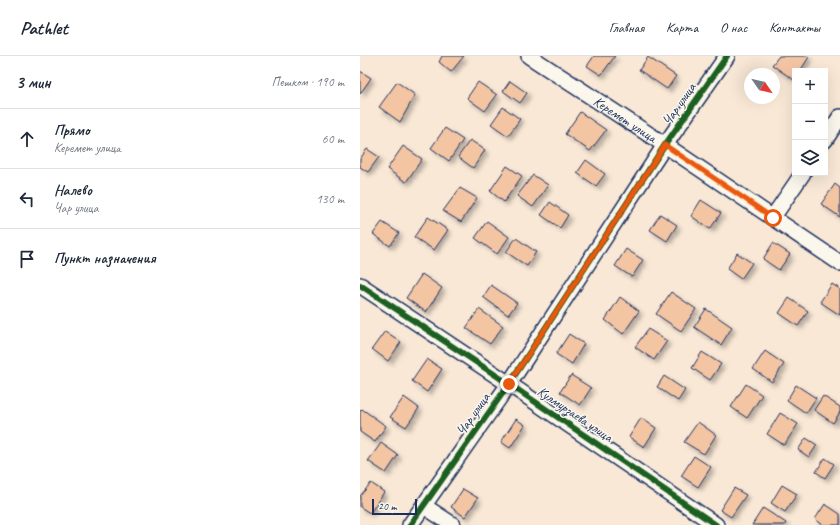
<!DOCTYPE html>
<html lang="ru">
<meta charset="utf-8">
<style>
body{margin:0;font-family:Caveat,sans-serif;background:#f6f6f7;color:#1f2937}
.controls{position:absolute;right:12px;top:12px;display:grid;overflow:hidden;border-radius:0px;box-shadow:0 4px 16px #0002}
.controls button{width:36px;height:36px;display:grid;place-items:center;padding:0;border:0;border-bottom:1px solid #e0e1e3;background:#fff;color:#1f2937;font:20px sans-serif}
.compass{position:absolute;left:384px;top:12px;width:36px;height:36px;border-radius:50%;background:#fff;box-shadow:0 4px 16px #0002;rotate:124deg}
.scale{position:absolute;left:12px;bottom:10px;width:45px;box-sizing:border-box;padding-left:4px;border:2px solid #1b2f5e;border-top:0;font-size:11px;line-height:14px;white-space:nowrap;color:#1b2f5e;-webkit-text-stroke:3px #fbf7ec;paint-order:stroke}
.stop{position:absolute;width:12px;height:12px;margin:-9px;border:3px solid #ea580c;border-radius:50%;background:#fff}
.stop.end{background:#ea580c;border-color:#fff;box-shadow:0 1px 4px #0008}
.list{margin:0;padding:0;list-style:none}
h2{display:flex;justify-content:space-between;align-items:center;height:52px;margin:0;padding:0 16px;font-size:17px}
h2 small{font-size:13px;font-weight:400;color:#747a83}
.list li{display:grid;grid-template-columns:26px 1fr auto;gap:12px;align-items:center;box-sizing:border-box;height:60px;padding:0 16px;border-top:1px solid #e0e1e3}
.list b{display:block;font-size:15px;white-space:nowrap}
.list p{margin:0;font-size:13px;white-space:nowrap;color:#747a83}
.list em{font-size:13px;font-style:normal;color:#747a83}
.icon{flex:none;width:22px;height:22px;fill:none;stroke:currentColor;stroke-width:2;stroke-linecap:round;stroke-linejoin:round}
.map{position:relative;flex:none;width:480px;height:469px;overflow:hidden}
header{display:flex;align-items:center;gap:24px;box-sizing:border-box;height:56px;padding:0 20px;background:#fff;border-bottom:1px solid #e0e1e3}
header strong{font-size:19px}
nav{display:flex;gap:22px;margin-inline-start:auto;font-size:14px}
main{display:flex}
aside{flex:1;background:#fff}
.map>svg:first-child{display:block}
.building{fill:#f4c5a3;stroke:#1b2f5e;filter:url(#shadow)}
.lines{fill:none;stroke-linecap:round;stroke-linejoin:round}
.minor-casing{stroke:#1b2f5e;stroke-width:18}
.minor{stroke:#fbf7ec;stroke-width:15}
.cycleway-casing{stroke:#fbf7ec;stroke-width:8}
.cycleway{stroke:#1b5e20;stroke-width:6}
.route{stroke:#ea580c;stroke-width:5}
.labels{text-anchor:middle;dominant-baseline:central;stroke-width:3;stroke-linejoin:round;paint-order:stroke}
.street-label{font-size:14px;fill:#1b2f5e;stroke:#fbf7ec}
</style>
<header>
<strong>Pathlet</strong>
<nav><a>Главная</a><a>Карта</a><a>О нас</a><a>Контакты</a></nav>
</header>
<main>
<aside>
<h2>3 мин<small>Пешком · 190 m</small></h2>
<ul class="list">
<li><svg class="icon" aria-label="ahead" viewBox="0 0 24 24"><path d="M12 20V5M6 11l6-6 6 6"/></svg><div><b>Прямо</b><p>Керемет улица</p></div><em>60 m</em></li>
<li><svg class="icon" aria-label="left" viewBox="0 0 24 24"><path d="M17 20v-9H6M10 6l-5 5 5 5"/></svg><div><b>Налево</b><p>Чар улица</p></div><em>130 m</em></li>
<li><svg class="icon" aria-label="arrive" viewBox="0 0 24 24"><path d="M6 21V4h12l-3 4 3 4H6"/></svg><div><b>Пункт назначения</b></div></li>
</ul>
</aside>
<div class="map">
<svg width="480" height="469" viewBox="0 0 480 469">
<defs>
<filter id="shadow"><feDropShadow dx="3.5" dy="3.5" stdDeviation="2" flood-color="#0004"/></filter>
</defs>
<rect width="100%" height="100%" fill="#f9e8d6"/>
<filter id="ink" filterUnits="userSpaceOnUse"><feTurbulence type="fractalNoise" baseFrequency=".025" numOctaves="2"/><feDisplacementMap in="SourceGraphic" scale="8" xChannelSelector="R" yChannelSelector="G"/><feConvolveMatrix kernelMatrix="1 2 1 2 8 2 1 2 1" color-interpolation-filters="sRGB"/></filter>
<g filter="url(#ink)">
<!-- building -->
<g class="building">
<path d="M82,0H104L91,16L79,6Z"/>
<path d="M234,0H255L241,19L227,10Z"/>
<path d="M419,0H447L449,1L440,15H435L434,24L412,9Z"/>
<path d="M288,1L316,20L307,33L279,14Z"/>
<path d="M0,15L11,22L0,38Z"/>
<path d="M150,25L167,37L160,47L143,35Z"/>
<path d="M37,26L55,39L40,66L19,51Z"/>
<path d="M118,26L137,39L125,55L107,42Z"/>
<path d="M143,51L160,63L148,80L131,68Z"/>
<path d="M220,56L246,74L230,95L205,78Z"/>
<path d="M85,72L103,84L89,105L71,92Z"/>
<path d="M110,84L125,94L113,112L98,101Z"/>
<path d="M43,90L62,103L46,126L27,113Z"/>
<path d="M7,93L19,101L8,116L0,111V103Z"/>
<path d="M226,104L245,118L236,130L217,117Z"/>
<path d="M147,110L162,120L144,146L130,135Z"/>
<path d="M173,119L188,129L173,151L157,140Z"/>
<path d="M475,128L480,132V161L461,148Z"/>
<path d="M100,132L117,142L101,166L83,155Z"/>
<path d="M341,144L361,157L350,173L331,160Z"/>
<path d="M190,146L208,159L200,172L181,159Z"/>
<path d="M300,158L317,169L307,185L290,174Z"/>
<path d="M68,161L88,174L74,194L54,181Z"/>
<path d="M127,165L149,181L137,198L115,182Z"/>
<path d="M22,166L39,177L30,190L13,178Z"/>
<path d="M156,182L176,196L167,210L146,196Z"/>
<path d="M413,187L430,198L419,214L403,203Z"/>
<path d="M266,193L283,204L272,221L255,210Z"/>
<path d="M377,197L392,207L381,223L367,213Z"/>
<path d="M62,218L82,232L66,256L46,242Z"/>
<path d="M472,228L480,233V259L460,246Z"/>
<path d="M131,229L157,247L148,259L123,241Z"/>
<path d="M311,236L336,253L321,275L296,258Z"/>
<path d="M260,241L279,255L263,278L245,264Z"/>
<path d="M429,242L448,255L438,270L419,257Z"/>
<path d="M119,253L143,270L130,288L106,272Z"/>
<path d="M346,253L372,271L361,289L334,271Z"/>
<path d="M288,273L307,285L294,304L275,291Z"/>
<path d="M25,275L41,286L28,305L12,293Z"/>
<path d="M209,278L224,288L212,308L196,298Z"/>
<path d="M405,295L424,308L412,326L393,313Z"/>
<path d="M342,296L361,308L350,324L332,312Z"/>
<path d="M67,303L82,313L67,336L52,325Z"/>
<path d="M211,319L231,332L220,349L200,336Z"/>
<path d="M304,320L325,334L318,345L297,331Z"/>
<path d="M386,328L402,339L387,362L371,351Z"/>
<path d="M436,329L456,342L446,357L427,344Z"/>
<path d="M463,340L480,351V356L473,367L454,354Z"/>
<path d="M44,341L59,352L46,371L30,361Z"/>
<path d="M2,353L26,370L15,386L0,376V355Z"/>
<path d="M420,357L438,368L424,389L407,378Z"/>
<path d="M281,362L296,372L284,391L269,381Z"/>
<path d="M156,363L165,369L150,392L141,386Z"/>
<path d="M338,366L356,379L344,398L324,386Z"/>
<path d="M446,382L457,389L449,401L438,394Z"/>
<path d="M21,387L38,399L26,417L8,405Z"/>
<path d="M334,400L351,411L338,431L321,420Z"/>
<path d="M465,402L474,408L465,422L456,416Z"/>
<path d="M11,427L24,436L10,457L0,451V440Z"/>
<path d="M422,429L437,438L425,456L411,447Z"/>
<path d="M374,432L386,439L371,461L360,454Z"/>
<path d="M103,433L118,442L105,461L91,451Z"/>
<path d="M465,448L480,458V469H463L455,463Z"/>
<path d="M403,452L426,467L425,469H392Z"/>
</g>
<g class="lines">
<defs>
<g id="minor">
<path id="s1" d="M169,0L305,89L480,207"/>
<path d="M465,84L480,61"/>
<path d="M413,161L443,117"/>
<path d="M0,229L149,328L356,469"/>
<path d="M64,450L93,469"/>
<path d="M50,469L149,328L305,89L367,0"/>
</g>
</defs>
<!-- minor casing -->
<use href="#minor" class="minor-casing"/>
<!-- minor -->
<use href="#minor" class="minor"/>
<defs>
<g id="cycleway">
<path d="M0,229L149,328L356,469"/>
<path d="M50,469L149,328L305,89L367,0"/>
</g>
</defs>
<!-- cycleway casing -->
<use href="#cycleway" class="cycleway-casing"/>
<!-- cycleway -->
<use href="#cycleway" class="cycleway"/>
</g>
</g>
<g class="lines" filter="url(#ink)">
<!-- route -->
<path class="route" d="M149,328L305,89L413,162"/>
</g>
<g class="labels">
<!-- street labels -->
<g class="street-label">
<text transform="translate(319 48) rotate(-55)">Чар улица</text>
<text stroke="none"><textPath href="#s1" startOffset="115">Керемет улица</textPath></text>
<text transform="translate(113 358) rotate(-55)">Чар улица</text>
<text transform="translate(215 358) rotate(34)">Кулмурзаева улица</text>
</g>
</g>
</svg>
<div class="controls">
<button>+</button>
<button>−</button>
<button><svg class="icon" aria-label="layers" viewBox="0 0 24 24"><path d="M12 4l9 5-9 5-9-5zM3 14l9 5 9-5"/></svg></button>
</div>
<svg class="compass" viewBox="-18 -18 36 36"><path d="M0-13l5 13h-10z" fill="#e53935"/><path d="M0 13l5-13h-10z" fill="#747a83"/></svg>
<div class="scale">20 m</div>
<div class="stop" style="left:413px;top:162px"></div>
<div class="stop end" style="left:149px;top:328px"></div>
</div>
</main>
